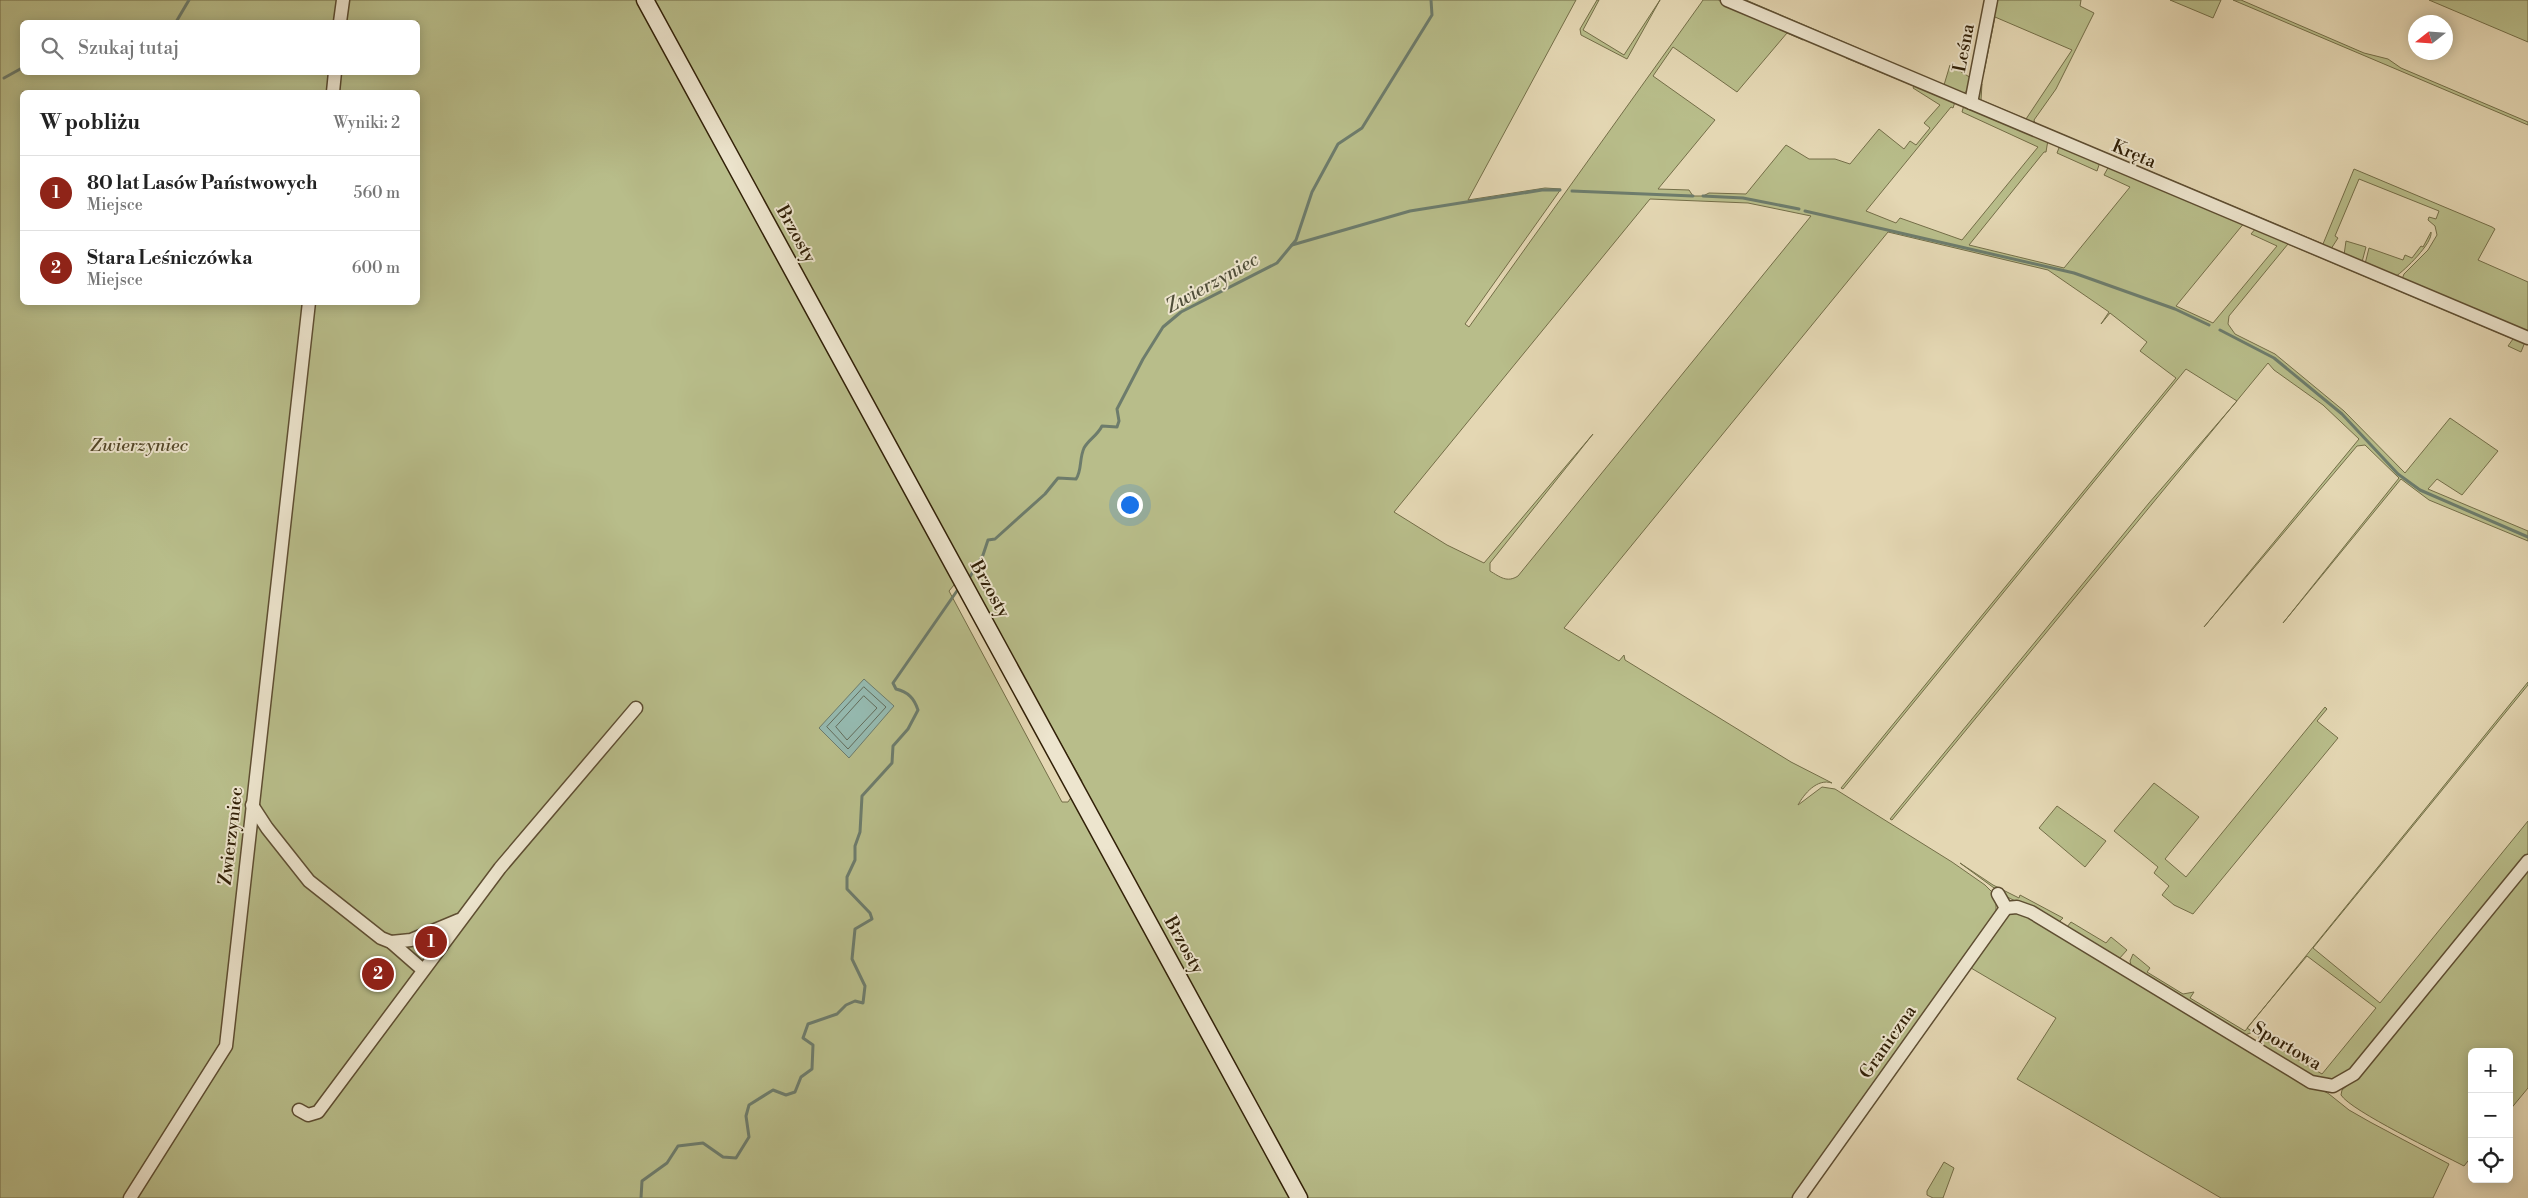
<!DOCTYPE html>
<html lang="pl">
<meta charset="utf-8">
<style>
body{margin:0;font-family:"Libre Bodoni",serif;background:#f6f6f6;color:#222}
.controls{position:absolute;right:15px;bottom:15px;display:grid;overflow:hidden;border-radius:8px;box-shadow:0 2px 12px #0003}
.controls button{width:45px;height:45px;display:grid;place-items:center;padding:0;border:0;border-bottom:1px solid #e0e0e0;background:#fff;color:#222;font:25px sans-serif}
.compass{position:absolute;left:2408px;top:15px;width:45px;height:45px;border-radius:50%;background:#fff;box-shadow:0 2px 12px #0003;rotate:253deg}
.you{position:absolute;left:1129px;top:504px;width:18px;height:18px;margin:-12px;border:4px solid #fff;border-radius:50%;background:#1a73e8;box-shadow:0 0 0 8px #1a73e833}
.badge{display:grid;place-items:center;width:32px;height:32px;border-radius:50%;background:#8f2418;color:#fff;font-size:16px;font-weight:700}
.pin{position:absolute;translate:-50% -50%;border:2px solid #fff;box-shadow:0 1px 5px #0006}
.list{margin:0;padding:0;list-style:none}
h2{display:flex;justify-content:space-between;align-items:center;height:65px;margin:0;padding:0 20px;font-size:21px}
h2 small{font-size:16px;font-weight:400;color:#767676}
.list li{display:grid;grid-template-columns:32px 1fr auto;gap:15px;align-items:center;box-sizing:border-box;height:75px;padding:0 20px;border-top:1px solid #e0e0e0}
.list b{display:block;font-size:19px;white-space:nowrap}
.list p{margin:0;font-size:16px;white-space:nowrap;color:#767676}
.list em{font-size:16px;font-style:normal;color:#767676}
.icon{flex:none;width:28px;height:28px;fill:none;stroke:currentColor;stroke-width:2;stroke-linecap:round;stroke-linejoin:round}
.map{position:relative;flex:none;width:2528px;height:1198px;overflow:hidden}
.search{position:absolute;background:#fff;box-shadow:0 2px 12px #0003;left:20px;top:20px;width:400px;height:55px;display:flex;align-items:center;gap:12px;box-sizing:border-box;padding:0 18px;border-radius:8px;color:#767676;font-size:19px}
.panel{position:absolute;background:#fff;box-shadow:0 2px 12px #0003;left:20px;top:90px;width:400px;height:215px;border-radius:8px}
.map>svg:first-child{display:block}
.green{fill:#b8bd8a;stroke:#746e48;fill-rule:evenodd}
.water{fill:#95b9af;stroke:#6d7c6c}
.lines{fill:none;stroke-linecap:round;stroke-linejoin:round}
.shore{stroke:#636c5b;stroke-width:1}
.stream{stroke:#6d7c6c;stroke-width:3}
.street-casing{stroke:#5e4e32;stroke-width:15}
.secondary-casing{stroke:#312007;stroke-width:19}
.street{stroke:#ede5ce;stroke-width:12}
.secondary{stroke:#ede5ce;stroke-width:16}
.labels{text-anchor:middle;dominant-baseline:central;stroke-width:4;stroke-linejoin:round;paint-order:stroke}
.street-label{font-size:18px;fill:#312007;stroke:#ede5ce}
.park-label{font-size:18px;font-style:italic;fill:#534728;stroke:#ede5ce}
.water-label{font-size:19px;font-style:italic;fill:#4f4e39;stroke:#ede5ce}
</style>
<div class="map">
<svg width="2528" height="1198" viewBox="0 0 2528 1198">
<rect width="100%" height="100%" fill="#e4d7b3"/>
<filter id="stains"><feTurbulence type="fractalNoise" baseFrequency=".004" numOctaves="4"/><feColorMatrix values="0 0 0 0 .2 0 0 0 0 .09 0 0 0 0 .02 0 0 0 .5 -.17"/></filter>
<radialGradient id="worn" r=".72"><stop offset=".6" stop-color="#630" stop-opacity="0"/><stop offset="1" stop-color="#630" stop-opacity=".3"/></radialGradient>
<!-- green -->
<g class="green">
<path d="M0,0H1576L1468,200L1545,188L1561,189L1465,324L1469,327L1701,3L1703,0H1718L1804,36L1803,40L1787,33L1737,92L1673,47L1653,76L1715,120L1658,189L1689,190L1693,196H1703L1709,193L1746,194L1786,145L1809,159H1835L1850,164L1879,129L1904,149L1910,141L1916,145L1930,128L1924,123L1940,105L1913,88L1914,86L1846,58L1847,55L1955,102L1953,108L1951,107L1866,211L1896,223L1900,218L1962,240L2038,147L1962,112L1964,105L2048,140L2046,152H2044L1969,245L2064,268L2130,187L2104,175L2109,166L2245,222L2176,306L2213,323L2277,246L2251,234L2256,228L2525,342L2521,352L2508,346L2513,339L2288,244L2229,316L2228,324L2235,334L2275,354L2344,411L2405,473L2450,418L2498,451L2462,495L2437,479L2428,489L2528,531V541L2429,500L2401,479L2283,623L2399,478L2365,445L2357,446L2204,627L2359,439L2323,405L2274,370L2268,363L1892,820L1890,819L2149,503L2237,401L2186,369L1843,789L1841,788L2176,378L2140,351L2147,342L2110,313L2101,324L2109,312L2048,270L1888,232L1564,628L1619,661L1624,655L1625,660L1791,762L1832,783C1817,778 1804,794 1798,805L1822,787L1835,789L1952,862L1985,885L1996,896V911L1794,1198H0ZM22,22H418V72H22ZM22,92H418V302H22ZM1650,199L1748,203L1811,216L1518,576C1507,583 1500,577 1490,571V563L1593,434L1484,563L1447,545L1394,512ZM964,573L1082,781L1068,802H1062L949,591Z"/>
<path d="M1597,0H1599L1583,30L1624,55L1660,0L1627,59L1581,35L1580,29Z"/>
<path d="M1736,0H1746L1944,85L1950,65L1971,78L1968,91L1961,94Z"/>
<path d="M1995,0H2081L2080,6L2094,13L2056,89L2034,120L2035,123L2323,244L2354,169L2492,227L2495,229L2478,260L2528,282V335L2402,279L2404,274L2428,250L2437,235L2435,226L2428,220L2429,217L2436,219L2439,211L2359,179L2335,236L2338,238L2329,252L1981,104L1978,98L1980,85L1982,84L1981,100L2026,119L2072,50L1995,17L1984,72L1983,70Z"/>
<path d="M2170,0H2221L2213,18Z"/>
<path d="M2233,0H2241L2364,53L2388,59L2401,68L2528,122V125Z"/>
<path d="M2429,0H2528V42Z"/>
<path d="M2060,145L2100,162L2097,171L2057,153Z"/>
<path d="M2431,232C2433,243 2405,270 2395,277L2365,264L2369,248L2403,260L2405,255L2412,258L2421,246L2423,247Z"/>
<path d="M2346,241L2366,247L2362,262L2344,255Z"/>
<path d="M2528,682V685L2313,948L2380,1003L2528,821V856L2353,1069L2337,1080H2318L2259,1044V1036L2322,1074L2376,1008L2307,956L2247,1028L2253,1032L2245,1035L2131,965L2130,961L2133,954L2150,968L2147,972L2183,994L2194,992L2190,998L2245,1031Z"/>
<path d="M2325,707L2327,709L2317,721L2338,738L2193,914L2174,905L2162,895L2169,886L2154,873L2158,867L2114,831L2154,783L2199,817L2165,859L2186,877Z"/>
<path d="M2057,806L2106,841L2085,867L2039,828Z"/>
<path d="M1960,863L1993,885L2019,898L2020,895L2063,918L2059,922L2005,896Z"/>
<path d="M2528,868V1088L2509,1111V1052H2472V1156L2464,1166C2441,1154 2351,1111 2341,1095L2342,1090L2355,1079Z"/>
<path d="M2011,913H2027L2329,1094L2349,1110L2370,1122L2449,1164L2433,1198H2221L2017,1079L2056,1018L1971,968L2005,916Z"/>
<path d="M2071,922L2106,943L2111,937L2127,950L2119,959L2067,927Z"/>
<path d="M1944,1162L1954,1168L1943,1198H1933L1927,1195V1191Z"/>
</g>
<!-- water -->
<path class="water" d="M864,679L894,706L849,758L819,728Z"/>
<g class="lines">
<!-- shore -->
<g class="shore">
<path d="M864,687L886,707L848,749L827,727Z"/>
<path d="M864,696L877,708L847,740L836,727Z"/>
</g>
<!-- stream -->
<g class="stream">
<path d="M176,22L189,0"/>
<path d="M4,78L22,68"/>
<path d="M1572,191L1693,196"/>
<path d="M1703,196L1743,198L1799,209"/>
<path d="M1805,211L2074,273L2175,309L2209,325"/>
<path d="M1292,245L1410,211L1542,190H1560"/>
<path d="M2220,330L2274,358L2342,414L2398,474L2420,490L2528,537"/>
<path d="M968,580L983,555L988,540L995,539L1045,494L1058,478L1076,479C1082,471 1079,459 1084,448C1089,439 1097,436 1102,426L1117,427L1119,421L1117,409L1143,359L1163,327L1181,312L1277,263L1296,240L1312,192L1338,144L1362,128L1432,15L1431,0"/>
<path d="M641,1198L642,1181L667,1163L678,1146L703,1143L723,1157L736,1158L749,1137L746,1116L749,1105L773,1090L786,1095L795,1092L801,1077L812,1069L813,1045L803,1038L808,1024L837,1014L846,1005L855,1001L863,1003L865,986L852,959L855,929L872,919L870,913L847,889V877L855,860V846L860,832L862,796L892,763L893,746L908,729L918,710C914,698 908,692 896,689L893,683L959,588"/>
</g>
<defs>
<g id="street">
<path d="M1727,0L2528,338"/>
<path d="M340,22L343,0"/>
<path d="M333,92L335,72"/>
<path d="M1971,103L1991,0"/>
<path d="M252,805L267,828L309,881L381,938L391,942L423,970"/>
<path d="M1998,894L2006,908L2017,907L2031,912L2311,1082L2333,1086L2354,1074L2528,861"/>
<path d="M391,942L411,940L459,920"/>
<path d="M299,1110L308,1115L318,1112L500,868L636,708"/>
<path d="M130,1198L226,1046L309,302"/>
<path d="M1799,1198L2006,908"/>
</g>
<path id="secondary" d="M645,0L1299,1198"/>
</defs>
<!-- street casing -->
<use href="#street" class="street-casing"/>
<!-- secondary casing -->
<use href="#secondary" class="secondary-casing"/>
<!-- street -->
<use href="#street" class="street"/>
<!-- secondary -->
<use href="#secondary" class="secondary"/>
</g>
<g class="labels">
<!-- street labels -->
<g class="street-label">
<text transform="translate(1964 48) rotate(-79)">Leśna</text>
<text transform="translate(2134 154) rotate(23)">Kręta</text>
<text transform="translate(796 234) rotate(61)">Brzosty</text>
<text transform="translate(990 589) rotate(61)">Brzosty</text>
<text transform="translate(231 836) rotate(-83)">Zwierzyniec</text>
<text transform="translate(1184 945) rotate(61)">Brzosty</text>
<text transform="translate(1888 1042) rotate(-55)">Graniczna</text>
<text transform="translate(2287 1046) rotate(31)">Sportowa</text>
</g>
<!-- park labels -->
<g class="park-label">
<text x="139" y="445">Zwierzyniec</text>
</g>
<!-- water labels -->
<g class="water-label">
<text transform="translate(1212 283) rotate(-29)">Zwierzyniec</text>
</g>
</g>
<rect width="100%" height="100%" filter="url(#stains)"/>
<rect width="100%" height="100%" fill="url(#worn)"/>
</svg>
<div class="controls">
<button>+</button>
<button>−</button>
<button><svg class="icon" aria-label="locate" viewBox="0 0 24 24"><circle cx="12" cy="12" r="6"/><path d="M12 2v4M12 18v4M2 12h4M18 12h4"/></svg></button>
</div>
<svg class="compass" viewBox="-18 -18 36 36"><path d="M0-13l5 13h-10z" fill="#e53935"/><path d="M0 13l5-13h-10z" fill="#767676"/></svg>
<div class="you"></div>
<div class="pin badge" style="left:431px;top:942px">1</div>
<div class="pin badge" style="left:378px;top:974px">2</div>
<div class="search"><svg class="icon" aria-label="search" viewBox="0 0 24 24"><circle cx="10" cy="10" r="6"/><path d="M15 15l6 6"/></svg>Szukaj tutaj</div>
<section class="panel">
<h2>W pobliżu<small>Wyniki: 2</small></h2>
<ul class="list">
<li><span class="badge">1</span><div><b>80 lat Lasów Państwowych</b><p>Miejsce</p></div><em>560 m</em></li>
<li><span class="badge">2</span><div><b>Stara Leśniczówka</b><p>Miejsce</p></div><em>600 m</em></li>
</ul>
</section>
</div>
